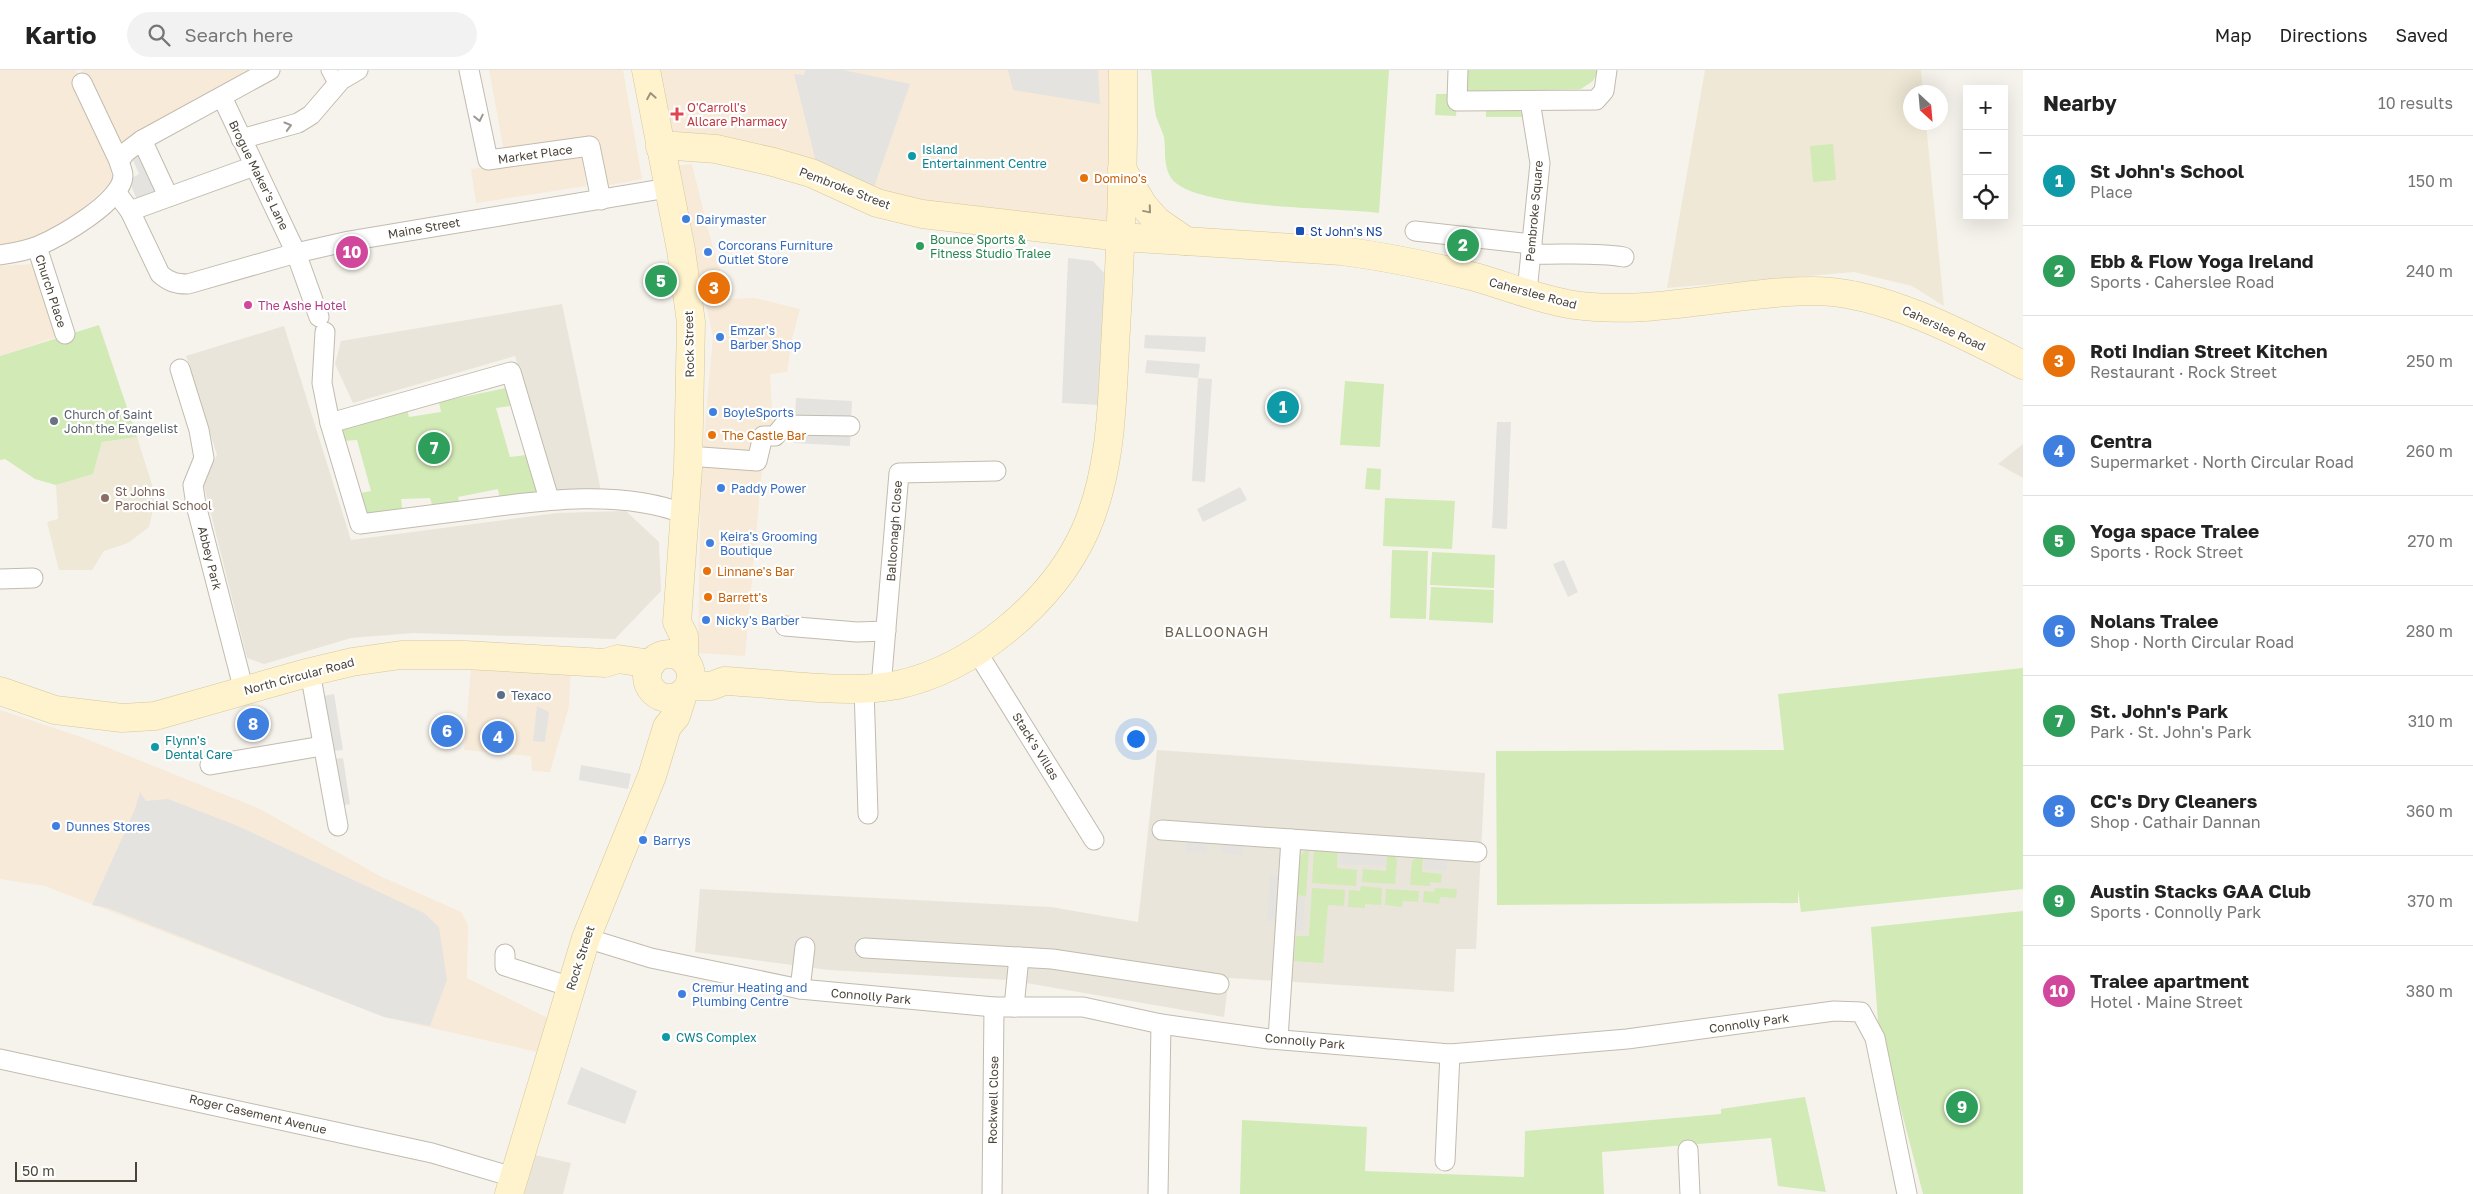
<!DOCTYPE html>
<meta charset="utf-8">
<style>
body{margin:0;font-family:"Golos Text",sans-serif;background:#f2f2f2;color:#222}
.controls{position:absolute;right:15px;top:15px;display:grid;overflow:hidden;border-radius:0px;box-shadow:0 5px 20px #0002}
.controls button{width:45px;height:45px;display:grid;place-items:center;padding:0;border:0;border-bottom:1px solid #e0e0e0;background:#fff;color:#222;font:25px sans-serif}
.compass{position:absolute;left:1903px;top:15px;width:45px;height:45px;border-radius:50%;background:#fff;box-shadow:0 5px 20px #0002;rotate:154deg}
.scale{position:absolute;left:15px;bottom:12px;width:122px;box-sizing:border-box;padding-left:5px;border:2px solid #4b4439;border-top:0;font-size:14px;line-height:18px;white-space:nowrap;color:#4b4439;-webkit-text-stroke:4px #fff;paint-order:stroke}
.you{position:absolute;left:1135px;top:668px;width:18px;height:18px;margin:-12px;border:4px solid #fff;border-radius:50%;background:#1a73e8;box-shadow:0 0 0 8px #1a73e833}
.badge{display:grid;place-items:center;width:32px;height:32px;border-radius:50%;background:#db2777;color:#fff;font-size:16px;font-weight:700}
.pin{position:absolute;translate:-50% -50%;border:2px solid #fff;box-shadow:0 1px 5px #0006}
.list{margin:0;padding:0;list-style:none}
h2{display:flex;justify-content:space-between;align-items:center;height:65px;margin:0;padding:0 20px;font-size:21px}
h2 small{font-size:16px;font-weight:400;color:#767676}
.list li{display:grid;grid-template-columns:32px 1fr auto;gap:15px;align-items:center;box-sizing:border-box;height:90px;padding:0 20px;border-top:1px solid #e0e0e0}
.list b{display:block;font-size:19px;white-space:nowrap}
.list p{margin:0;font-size:16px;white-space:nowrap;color:#767676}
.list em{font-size:16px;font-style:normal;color:#767676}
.icon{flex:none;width:28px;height:28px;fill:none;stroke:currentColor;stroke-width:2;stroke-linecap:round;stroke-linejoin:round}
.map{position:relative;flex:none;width:2023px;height:1124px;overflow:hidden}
header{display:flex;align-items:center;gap:30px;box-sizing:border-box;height:70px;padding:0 25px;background:#fff;border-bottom:1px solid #e0e0e0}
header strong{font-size:24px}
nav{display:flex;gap:28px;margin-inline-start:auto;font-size:18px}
.search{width:350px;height:45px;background:#f2f2f2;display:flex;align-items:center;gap:12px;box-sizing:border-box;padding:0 18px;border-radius:28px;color:#767676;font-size:19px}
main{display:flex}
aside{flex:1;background:#fff}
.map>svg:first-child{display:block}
.residential{fill:#eae5da}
.commercial{fill:#f7ead8}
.education{fill:#efe8d6}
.green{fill:#d2eab5}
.parking{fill:#e5e3e0}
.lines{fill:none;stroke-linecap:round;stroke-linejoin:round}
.pedestrian-casing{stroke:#c2bbae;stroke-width:17}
.minor-casing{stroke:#c2bbae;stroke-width:21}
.secondary-casing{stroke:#d6c79b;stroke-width:29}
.pedestrian{stroke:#fff;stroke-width:15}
.minor{stroke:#fff;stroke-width:19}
.secondary{stroke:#fff3cd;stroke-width:28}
.oneway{stroke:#9c937c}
.oneway2{stroke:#9c9892}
.health-dot{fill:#e0444e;stroke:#fff;stroke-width:2}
.culture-dot{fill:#0f9aa8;stroke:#fff;stroke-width:2}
.food-dot{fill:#e8710a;stroke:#fff;stroke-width:2}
.shop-dot{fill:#3f7fe0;stroke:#fff;stroke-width:2}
.transit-dot{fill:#1a4fb4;stroke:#fff;stroke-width:2}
.leisure-dot{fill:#2e9e5b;stroke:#fff;stroke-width:2}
.hotel-dot{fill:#d1479c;stroke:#fff;stroke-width:2}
.worship-dot{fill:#6b7280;stroke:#fff;stroke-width:2}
.education-dot{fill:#8d6e63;stroke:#fff;stroke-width:2}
.service-dot{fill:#5c6f8a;stroke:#fff;stroke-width:2}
.labels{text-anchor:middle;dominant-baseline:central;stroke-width:4.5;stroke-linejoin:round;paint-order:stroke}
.health-label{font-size:12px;fill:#be3a42;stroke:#fff;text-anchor:start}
.culture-label{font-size:12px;fill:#0d838f;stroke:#fff;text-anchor:start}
.street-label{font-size:12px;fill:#4b4439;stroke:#fff}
.food-label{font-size:12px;fill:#c56008;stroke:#fff;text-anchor:start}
.shop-label{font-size:12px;fill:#366cbe;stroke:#fff;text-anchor:start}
.transit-label{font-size:12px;fill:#164399;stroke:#fff;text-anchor:start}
.leisure-label{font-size:12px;fill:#27864d;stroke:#fff;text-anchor:start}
.hotel-label{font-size:12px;fill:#b23c85;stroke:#fff;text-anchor:start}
.worship-label{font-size:12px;fill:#5b616d;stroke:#fff;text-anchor:start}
.education-label{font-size:12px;fill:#785e54;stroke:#fff;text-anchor:start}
.service-label{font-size:12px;fill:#4e5e75;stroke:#fff;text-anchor:start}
.neighbourhood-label{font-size:14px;letter-spacing:1px;fill:#6e6250;stroke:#fff}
</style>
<header>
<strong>Kartio</strong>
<div class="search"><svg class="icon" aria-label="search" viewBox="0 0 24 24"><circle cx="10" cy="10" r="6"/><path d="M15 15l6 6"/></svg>Search here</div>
<nav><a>Map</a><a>Directions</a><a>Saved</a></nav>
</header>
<main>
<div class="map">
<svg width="2023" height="1124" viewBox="0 0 2023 1124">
<rect width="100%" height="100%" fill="#f6f3ec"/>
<!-- residential -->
<g class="residential">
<path d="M562,234L601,421L554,423L515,286L353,333L335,294L341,271Z"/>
<path d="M284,256L351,470L557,443L626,441L659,472L661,521L615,569L413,563L351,568L264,594L247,588L203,412L217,385L186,286Z"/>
<path d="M2023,374V408L1998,394Z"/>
<path d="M1157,680L1485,703L1476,879H1456L1454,922L1229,908L1224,947L1009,910L829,900L695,882L700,819L1051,837L1138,852Z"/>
<path d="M535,1085L571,1093L563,1124H524Z"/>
</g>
<!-- commercial -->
<g class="commercial">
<path d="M0,0H76L86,31L118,105L74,147L24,175L0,177Z"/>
<path d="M82,0H260L115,75L85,16Z"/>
<path d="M489,0H623L642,109L605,116L595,68L504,81Z"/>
<path d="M657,0H1111L1108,149L1087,153L913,131L874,117L670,64Z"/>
<path d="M582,83L586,116L476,133L471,99Z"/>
<path d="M692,94L708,160L729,229L755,228L800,239L792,269L787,302L770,304L773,358L754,359L752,384L703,379L713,267L675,96Z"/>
<path d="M34,194L59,266L0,286V196Z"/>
<path d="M701,395L762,400L745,586L698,583Z"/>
<path d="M571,597L569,636L550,702L532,701L531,686L464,680L471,598Z"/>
<path d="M0,640L84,668L258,738L380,806L461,842L468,855L467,908L552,950L542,983L384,947L45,816L0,809Z"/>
</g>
<!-- education -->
<g class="education">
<path d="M1705,0H1921L1923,22H1910V52L1926,53L1944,236L1912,216L1854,202L1667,218Z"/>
<path d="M137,367L154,421V435L149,457L128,473L104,481L92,500H59L47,452L58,449L56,415L93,404L102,372Z"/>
</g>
<!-- green -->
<g class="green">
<path d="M1151,0H1389L1379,143C1338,137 1193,140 1171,108C1163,96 1166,80 1164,67C1162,60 1158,53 1156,46C1153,31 1153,15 1151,0Z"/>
<path d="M1464,0H1598L1593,11L1581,19L1470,22L1465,18Z"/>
<path d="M1436,24H1448V33H1457L1456,46L1435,45Z"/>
<path d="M1486,35L1518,37L1524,47H1486Z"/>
<path d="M1833,74L1836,110L1813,112L1810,76Z"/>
<path d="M99,255L137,367L102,372L93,404L56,415L35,409L5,389L0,390V286Z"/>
<path d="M1345,311L1384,314L1380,377L1340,375Z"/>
<path d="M506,318L510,336L496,338L510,387L526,385L539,426L500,431L498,419L458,427L460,437L434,441L430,428L401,429L403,444L367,445L361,423L371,421L357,370L343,371L341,356L407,339L409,347L441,342L439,332Z"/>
<path d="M1367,398L1381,399L1380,420L1365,419Z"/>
<path d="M1385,428L1455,431L1452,479L1383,476Z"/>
<path d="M1392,480L1428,481L1426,549L1390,548Z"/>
<path d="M1432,482L1495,485L1494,518L1430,515Z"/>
<path d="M1431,517L1494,520L1493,553L1429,550Z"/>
<path d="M2023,598V819L1801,842L1798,819V833L1497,835L1496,681L1784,680L1778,624Z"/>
<path d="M1314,779L1338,780L1337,798L1357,800L1356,816L1312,813Z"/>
<path d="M1306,780L1309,781L1306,826L1294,825L1297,790Z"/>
<path d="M1387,784L1394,785L1397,790L1395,814L1362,812L1363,799L1386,801Z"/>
<path d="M1419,786H1423L1422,802L1442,804L1441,813L1430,812V816L1410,815L1412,791Z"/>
<path d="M1361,816L1382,818L1381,835L1365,834V838L1348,837L1349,820L1360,821Z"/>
<path d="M1312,818L1345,820L1344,836L1328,835L1323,893L1294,891L1296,866H1309Z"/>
<path d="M1435,818L1457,819L1456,828L1440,827L1439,834L1423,832L1424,821L1434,822Z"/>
<path d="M1386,819L1419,821L1418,832L1403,831L1402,837L1385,835Z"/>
<path d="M2023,841V1124H1923L1878,951L1871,857Z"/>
<path d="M1805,1027L1826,1122L1778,1116L1771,1068L1602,1082L1604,1124H1240L1242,1050L1367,1057L1365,1101L1524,1107L1525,1061L1721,1044V1039Z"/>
</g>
<!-- parking -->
<g class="parking">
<path d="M805,0H843L910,14L874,117L816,92L794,4L804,5Z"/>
<path d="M1008,0H1098L1100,34L1013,20Z"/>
<path d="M143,83L164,124L139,135L129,110L139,104L133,90Z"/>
<path d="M1068,188L1093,191L1104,203L1100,335L1062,333Z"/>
<path d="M1145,265L1206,267L1205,282L1144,278Z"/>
<path d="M1147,290L1200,294L1198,308L1212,309L1205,412L1192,411L1198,308L1145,303Z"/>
<path d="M796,328L852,331L850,376L794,373Z"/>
<path d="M1497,352H1511L1507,459L1492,458Z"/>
<path d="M1240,417L1247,430L1203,452L1197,439Z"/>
<path d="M1564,490L1578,522L1568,527L1553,494Z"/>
<path d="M334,624L343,680L331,681L323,626Z"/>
<path d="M537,636L549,642L545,672L533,671Z"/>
<path d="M343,688L350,734L339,736L332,689Z"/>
<path d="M581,695L631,704L628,719L579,710Z"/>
<path d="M140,722L146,731L168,729L238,756L424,843L439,857L447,910L430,956L384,947L108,838L92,835L135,739Z"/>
<path d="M1186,770L1208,771L1207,783L1186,782Z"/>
<path d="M1221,771L1244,773L1243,785L1221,783Z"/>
<path d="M1340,781L1385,784V796L1339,794Z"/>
<path d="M1424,787L1447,788V801L1424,799Z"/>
<path d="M1270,805L1284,806L1283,826L1305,827L1303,860L1279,859L1280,851H1267Z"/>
<path d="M581,997L637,1021L625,1054L567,1034Z"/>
</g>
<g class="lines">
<defs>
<path id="pedestrian" d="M329,0L337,15"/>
<g id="minor">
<path d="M469,0L488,90L590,76L601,130"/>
<path d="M1458,0L1457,31L1596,30L1604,21L1607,0"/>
<path d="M222,27L296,183L319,247"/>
<path d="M241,69L298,53L311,45L341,10L358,0"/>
<path d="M142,70L168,126"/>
<path d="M119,91L126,82L142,70L270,0"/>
<path d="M116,122L130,141L160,204C169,212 176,214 188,214L296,183L349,171L668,118"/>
<path d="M130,141L254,96"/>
<path d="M1415,161L1532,174"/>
<path d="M37,177L65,264"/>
<path d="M1531,184C1563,185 1593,182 1624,187"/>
<path d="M0,185C12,183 26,181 38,176C59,167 122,132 123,106C123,101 120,96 119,91L82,13"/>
<path d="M1527,222L1540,93L1530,31"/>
<path d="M325,262L322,313L330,353"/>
<path d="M180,299L199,360L204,388L193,415L196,435L244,621"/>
<path d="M688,386L757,391L763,366H775L784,355L850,356"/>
<path d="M549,429L511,302L330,353L360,454C399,449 438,444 477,439C543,430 621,419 685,444"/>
<path d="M0,509L33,508"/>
<path d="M785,556L857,562L886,561"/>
<path d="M977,582L1094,770"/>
<path d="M310,602L338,756"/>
<path d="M881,617L899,403L996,401"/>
<path d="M864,618L868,744"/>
<path d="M210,695L322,676"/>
<path d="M1162,760L1477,782"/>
<path d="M586,868L651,888L800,919L994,937H1083L1161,954L1269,969L1450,984L1627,969L1834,941L1861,942L1875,968L1907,1124"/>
<path d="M865,878L1052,889L1219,914"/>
<path d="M505,884V896L571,917"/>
<path d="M800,919L805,877"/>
<path d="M1014,937L1019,887"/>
<path d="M1278,969L1291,769"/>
<path d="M0,989L432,1083L513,1107"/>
<path d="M1688,1080L1690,1124"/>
<path d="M1445,1091L1450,984"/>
<path d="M992,1124L994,937"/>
<path d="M1158,1124L1161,954"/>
</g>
<g id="secondary">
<path d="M646,0L681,180L691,252L688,398L677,552L684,566V589"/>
<path d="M660,77L675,76L716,79L773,92L811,103L877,133L922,144L1121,167L1342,181C1387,187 1431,196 1475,207C1507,216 1541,230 1574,235C1655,246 1734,221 1815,221C1881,221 1965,265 2023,295"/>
<path d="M1122,99L1143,135L1157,151L1186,171"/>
<circle cx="669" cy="606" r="22"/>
<path d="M689,616H711L724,611C776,613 847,625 897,615C973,599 1053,532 1085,461C1113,398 1112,327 1116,259C1121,173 1124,86 1123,0"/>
<path d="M0,621L55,640L122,648L155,646L310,602L352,592L401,585H465L605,593L618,589L651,594"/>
<path d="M509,1124L586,868L652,706L667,657L676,646L683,624"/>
</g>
</defs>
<!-- pedestrian casing -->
<use href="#pedestrian" class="pedestrian-casing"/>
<!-- minor casing -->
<use href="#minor" class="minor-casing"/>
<!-- secondary casing -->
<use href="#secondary" class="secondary-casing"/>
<!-- pedestrian -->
<use href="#pedestrian" class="pedestrian"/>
<!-- minor -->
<use href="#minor" class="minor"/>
<!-- secondary -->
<use href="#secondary" class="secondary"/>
</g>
<!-- one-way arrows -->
<defs><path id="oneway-chevron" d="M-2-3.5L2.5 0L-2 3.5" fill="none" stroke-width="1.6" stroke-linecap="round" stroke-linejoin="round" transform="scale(1.25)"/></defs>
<g class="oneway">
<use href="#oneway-chevron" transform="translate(651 26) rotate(-100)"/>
<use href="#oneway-chevron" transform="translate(1148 140) rotate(50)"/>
</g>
<g class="oneway2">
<use href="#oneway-chevron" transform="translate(479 48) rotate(78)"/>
<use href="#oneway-chevron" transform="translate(288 56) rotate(-16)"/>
</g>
<!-- markers -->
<path class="health-dot" d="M674.5 36.5h5v5h5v5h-5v5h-5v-5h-5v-5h5z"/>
<g class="culture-dot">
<circle cx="912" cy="86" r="5"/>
<circle cx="155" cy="677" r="5"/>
<circle cx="666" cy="967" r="5"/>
</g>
<g class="food-dot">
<circle cx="1084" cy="108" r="5"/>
<circle cx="712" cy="365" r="5"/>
<circle cx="707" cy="501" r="5"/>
<circle cx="708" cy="527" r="5"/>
</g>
<g class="shop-dot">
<circle cx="686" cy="149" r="5"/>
<circle cx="708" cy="182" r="5"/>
<circle cx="720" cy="267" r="5"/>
<circle cx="713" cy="342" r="5"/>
<circle cx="721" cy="418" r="5"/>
<circle cx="710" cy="473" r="5"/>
<circle cx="706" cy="550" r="5"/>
<circle cx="56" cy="756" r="5"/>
<circle cx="643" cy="770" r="5"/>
<circle cx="682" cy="924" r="5"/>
</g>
<rect class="transit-dot" x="1295" y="156" width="10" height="10" rx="2.5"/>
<circle class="leisure-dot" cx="920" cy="176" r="5"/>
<circle class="hotel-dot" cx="248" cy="235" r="5"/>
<circle class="worship-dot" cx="54" cy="351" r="5"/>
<circle class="education-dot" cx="105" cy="428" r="5"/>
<circle class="service-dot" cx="501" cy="625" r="5"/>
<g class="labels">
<!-- health labels -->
<g class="health-label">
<text x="687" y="37">O'Carroll's<tspan x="687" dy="14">Allcare Pharmacy</tspan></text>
</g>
<!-- culture labels -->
<g class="culture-label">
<text x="922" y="79">Island<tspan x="922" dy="14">Entertainment Centre</tspan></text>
<text x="165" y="670">Flynn's<tspan x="165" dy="14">Dental Care</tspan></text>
<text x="676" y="967">CWS Complex</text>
</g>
<!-- street labels -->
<g class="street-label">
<text transform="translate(535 84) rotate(-8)">Market Place</text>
<text transform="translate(259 105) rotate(64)">Brogue Maker's Lane</text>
<text transform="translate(845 118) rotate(21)">Pembroke Street</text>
<text transform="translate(1534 141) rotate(-85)">Pembroke Square</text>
<text transform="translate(424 158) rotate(-10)">Maine Street</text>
<text transform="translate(51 221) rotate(72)">Church Place</text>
<text transform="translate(1533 223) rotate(15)">Caherslee Road</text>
<text transform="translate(1944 258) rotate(25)">Caherslee Road</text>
<text transform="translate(689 274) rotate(-91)">Rock Street</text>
<text transform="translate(894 461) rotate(-86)">Balloonagh Close</text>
<text transform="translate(210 488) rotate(76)">Abbey Park</text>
<text transform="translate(299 606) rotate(-15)">North Circular Road</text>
<text transform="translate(1036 676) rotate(58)">Stack's Villas</text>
<text transform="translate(580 888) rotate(-72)">Rock Street</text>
<text transform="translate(871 926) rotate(5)">Connolly Park</text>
<text transform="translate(1749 953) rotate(-8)">Connolly Park</text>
<text transform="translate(1305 971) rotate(5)">Connolly Park</text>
<text transform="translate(993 1030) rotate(-89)">Rockwell Close</text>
<text transform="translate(258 1044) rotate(13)">Roger Casement Avenue</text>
</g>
<!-- food labels -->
<g class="food-label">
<text x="1094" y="108">Domino's</text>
<text x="722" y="365">The Castle Bar</text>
<text x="717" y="501">Linnane's Bar</text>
<text x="718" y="527">Barrett's</text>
</g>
<!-- shop labels -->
<g class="shop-label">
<text x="696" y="149">Dairymaster</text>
<text x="718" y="175">Corcorans Furniture<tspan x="718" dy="14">Outlet Store</tspan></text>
<text x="730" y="260">Emzar's<tspan x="730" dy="14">Barber Shop</tspan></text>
<text x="723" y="342">BoyleSports</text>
<text x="731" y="418">Paddy Power</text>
<text x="720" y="466">Keira's Grooming<tspan x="720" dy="14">Boutique</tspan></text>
<text x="716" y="550">Nicky's Barber</text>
<text x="66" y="756">Dunnes Stores</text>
<text x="653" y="770">Barrys</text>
<text x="692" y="917">Cremur Heating and<tspan x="692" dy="14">Plumbing Centre</tspan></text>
</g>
<!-- transit labels -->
<g class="transit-label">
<text x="1310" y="161">St John's NS</text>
</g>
<!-- leisure labels -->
<g class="leisure-label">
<text x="930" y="169">Bounce Sports &amp;<tspan x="930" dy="14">Fitness Studio Tralee</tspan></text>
</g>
<!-- hotel labels -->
<g class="hotel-label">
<text x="258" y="235">The Ashe Hotel</text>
</g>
<!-- worship labels -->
<g class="worship-label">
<text x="64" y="344">Church of Saint<tspan x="64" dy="14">John the Evangelist</tspan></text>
</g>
<!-- education labels -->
<g class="education-label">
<text x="115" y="421">St Johns<tspan x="115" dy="14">Parochial School</tspan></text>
</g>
<!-- service labels -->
<g class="service-label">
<text x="511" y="625">Texaco</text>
</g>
<!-- neighbourhood labels -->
<g class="neighbourhood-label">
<text x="1217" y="561">BALLOONAGH</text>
</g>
</g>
</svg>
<div class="controls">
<button>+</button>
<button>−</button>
<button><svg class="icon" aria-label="locate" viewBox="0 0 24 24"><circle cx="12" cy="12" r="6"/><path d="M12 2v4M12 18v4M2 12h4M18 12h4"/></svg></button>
</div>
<svg class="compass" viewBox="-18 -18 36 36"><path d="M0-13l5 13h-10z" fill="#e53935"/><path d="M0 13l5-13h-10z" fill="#767676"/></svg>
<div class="scale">50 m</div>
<div class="you"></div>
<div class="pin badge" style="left:1283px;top:337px;background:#0f9aa8">1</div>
<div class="pin badge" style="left:1463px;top:175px;background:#2e9e5b">2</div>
<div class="pin badge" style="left:714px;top:218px;background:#e8710a">3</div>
<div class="pin badge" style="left:498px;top:667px;background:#3f7fe0">4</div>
<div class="pin badge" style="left:661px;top:211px;background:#2e9e5b">5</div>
<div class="pin badge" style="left:447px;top:661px;background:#3f7fe0">6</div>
<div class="pin badge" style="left:434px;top:378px;background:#2e9e5b">7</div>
<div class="pin badge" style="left:253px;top:654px;background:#3f7fe0">8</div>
<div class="pin badge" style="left:1962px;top:1037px;background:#2e9e5b">9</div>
<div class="pin badge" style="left:352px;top:182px;background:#d1479c">10</div>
</div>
<aside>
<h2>Nearby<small>10 results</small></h2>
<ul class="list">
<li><span class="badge" style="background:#0f9aa8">1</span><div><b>St John's School</b><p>Place</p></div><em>150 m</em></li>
<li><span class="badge" style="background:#2e9e5b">2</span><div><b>Ebb &amp; Flow Yoga Ireland</b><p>Sports · Caherslee Road</p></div><em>240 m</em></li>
<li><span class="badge" style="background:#e8710a">3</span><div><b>Roti Indian Street Kitchen</b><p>Restaurant · Rock Street</p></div><em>250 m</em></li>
<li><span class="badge" style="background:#3f7fe0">4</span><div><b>Centra</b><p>Supermarket · North Circular Road</p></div><em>260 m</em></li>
<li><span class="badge" style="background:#2e9e5b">5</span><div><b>Yoga space Tralee</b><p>Sports · Rock Street</p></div><em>270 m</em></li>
<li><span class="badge" style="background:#3f7fe0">6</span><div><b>Nolans Tralee</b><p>Shop · North Circular Road</p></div><em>280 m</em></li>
<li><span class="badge" style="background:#2e9e5b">7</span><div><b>St. John's Park</b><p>Park · St. John's Park</p></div><em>310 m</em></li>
<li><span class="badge" style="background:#3f7fe0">8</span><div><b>CC's Dry Cleaners</b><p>Shop · Cathair Dannan</p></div><em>360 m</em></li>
<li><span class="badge" style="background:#2e9e5b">9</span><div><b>Austin Stacks GAA Club</b><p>Sports · Connolly Park</p></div><em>370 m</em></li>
<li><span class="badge" style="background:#d1479c">10</span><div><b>Tralee apartment</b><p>Hotel · Maine Street</p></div><em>380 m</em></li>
</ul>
</aside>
</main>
